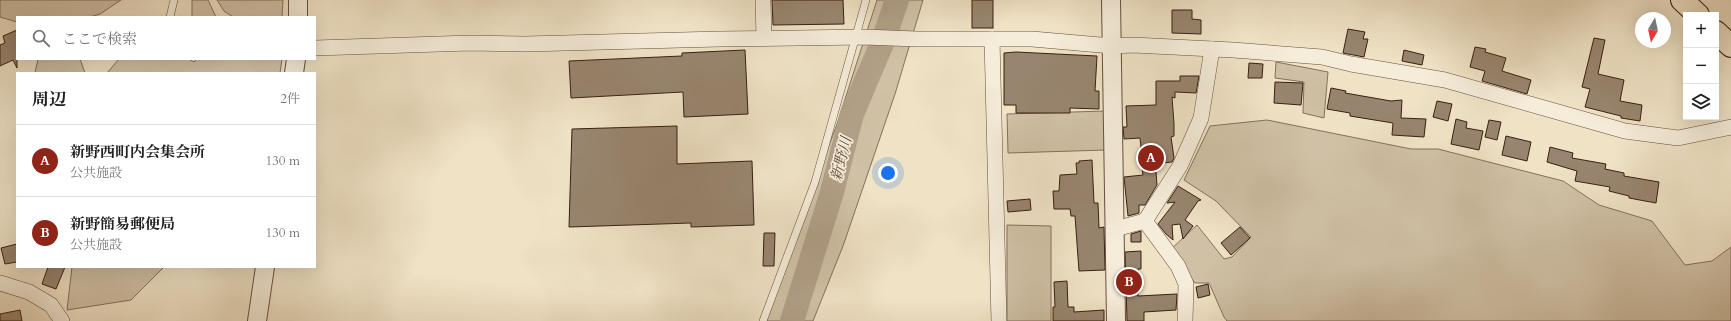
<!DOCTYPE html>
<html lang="ja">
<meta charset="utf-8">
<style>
body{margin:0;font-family:Cardo,"Noto Serif JP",serif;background:#f2f2f2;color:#222}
.controls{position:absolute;right:12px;top:12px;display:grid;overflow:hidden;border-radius:0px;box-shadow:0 4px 16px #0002}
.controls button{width:36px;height:36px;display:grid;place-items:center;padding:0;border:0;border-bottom:1px solid #e0e0e0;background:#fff;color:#222;font:20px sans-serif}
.compass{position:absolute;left:1635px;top:12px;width:36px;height:36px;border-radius:50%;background:#fff;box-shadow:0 4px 16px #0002;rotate:189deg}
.you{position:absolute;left:888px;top:173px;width:14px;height:14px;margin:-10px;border:3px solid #fff;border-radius:50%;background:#1a73e8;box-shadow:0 0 0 6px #1a73e833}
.badge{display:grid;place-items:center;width:26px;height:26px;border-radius:50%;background:#8f2418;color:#fff;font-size:13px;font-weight:700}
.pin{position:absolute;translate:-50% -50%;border:2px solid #fff;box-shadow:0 1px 4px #0006}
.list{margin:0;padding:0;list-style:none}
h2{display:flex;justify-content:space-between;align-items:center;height:52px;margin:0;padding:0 16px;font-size:17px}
h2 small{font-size:13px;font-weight:400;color:#767676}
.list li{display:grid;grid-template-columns:26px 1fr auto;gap:12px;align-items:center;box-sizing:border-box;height:72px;padding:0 16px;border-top:1px solid #e0e0e0}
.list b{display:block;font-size:15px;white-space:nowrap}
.list p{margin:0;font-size:13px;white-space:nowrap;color:#767676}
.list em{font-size:13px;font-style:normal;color:#767676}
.icon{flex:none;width:22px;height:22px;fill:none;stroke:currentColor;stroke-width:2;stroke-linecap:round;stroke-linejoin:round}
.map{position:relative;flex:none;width:1731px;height:321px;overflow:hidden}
.search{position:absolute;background:#fff;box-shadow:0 4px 16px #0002;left:16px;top:16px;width:300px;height:44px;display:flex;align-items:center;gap:10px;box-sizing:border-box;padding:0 14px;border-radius:0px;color:#767676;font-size:15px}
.panel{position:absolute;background:#fff;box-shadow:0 4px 16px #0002;left:16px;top:72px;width:300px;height:196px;border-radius:0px}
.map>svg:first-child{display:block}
.green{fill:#d0c1a6;stroke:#84705c}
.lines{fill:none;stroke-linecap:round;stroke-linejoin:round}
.river{stroke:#b1a088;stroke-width:24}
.building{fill:#98856f;stroke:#392011}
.service-casing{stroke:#66503e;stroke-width:8}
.minor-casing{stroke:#66503e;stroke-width:16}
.tertiary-casing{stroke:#66503e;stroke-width:20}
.primary-casing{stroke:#392011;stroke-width:24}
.service{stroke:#f5ecd9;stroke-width:7}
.minor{stroke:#f5ecd9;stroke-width:15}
.tertiary{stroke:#f5ecd9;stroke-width:18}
.primary{stroke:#efe2c5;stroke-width:22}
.labels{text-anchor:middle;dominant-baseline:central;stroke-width:3.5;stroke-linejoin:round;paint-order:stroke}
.water-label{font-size:15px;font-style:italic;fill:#634d3b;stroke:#f5ecd9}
</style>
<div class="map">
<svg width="1731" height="321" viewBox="0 0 1731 321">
<rect width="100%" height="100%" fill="#efe2c5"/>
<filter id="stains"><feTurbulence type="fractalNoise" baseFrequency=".005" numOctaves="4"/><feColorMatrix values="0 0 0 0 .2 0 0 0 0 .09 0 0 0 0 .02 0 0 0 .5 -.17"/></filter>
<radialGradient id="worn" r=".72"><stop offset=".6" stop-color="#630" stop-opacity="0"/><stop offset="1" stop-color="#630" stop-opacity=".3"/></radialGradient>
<!-- green -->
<g class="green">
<path d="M0,0H121L100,14L90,17H17V22L0,17Z"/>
<path d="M192,0H208L216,17H192Z"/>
<path d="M217,0H283L282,17H233L224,11Z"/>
<path d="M877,0H923L895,94L843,246L813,321H763L837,124Z"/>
<path d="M38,59H80L85,73H35Z"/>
<path d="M119,59H189L194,62L197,59H282L280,73H107Z"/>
<path d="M1276,62L1328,72L1324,118L1303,113L1304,82L1275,78Z"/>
<path d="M1106,111V150L1008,153L1007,114Z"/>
<path d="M1267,120L1411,149H1438L1563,181L1599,205L1652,221L1685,265L1712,261L1731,247V321H1227L1224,317L1209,283H1195L1169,251L1197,225L1224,259L1232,257L1251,237L1216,201L1184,180L1210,126Z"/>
<path d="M1007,225L1051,226V321H1007Z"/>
<path d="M72,267H164L131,300L67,310Z"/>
</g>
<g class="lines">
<!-- river -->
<path class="river" d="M792,321L832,192L852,114L883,41L897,0"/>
</g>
<!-- building -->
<g class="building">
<path d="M772,0H843L844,24L773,25Z"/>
<rect x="972" y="0" width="21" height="28"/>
<path d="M1172,10H1192V19L1201,20V34L1172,33Z"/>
<path d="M1348,29L1365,32L1363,39H1368L1364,57L1343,53Z"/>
<path d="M17,30V68L13,60L0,66V45L5,43L3,36Z"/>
<path d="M1594,38L1605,40L1598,74L1624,80L1620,101L1642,105L1640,121L1621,118V116L1585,107L1590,89L1582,87Z"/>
<path d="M1475,47L1486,49L1485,52L1506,58L1502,71L1531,80L1527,94L1482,81L1485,71L1470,67Z"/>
<path d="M745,50L748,114L684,117L683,92L571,98L569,61L682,56V53Z"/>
<path d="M1404,50L1424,55L1422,65L1402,61Z"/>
<path d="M1016,52L1097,56L1095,91H1099V109L1070,108V113H1016V105H1004V53Z"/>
<path d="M1249,63L1263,64L1262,78H1248Z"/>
<path d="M1180,76H1199L1196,93L1175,92V98L1172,97L1174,124V136L1171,137L1174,158L1172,162L1143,165L1140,138L1124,139L1123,127H1127L1126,106L1156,105V81H1180Z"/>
<path d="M1275,82L1303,83L1301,105L1274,103Z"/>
<path d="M1331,88L1346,91L1345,93L1391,101L1402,100L1401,118L1426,119L1424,137L1392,135L1393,123L1350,116V113L1327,109Z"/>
<path d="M1437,101L1452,104L1448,121L1433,117Z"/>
<path d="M1456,119L1467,122L1466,128L1483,131L1479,150L1451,144Z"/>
<path d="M1489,120L1501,122L1497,140L1485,137Z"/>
<path d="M677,126V164L752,161L754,225L691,227V223L569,227L572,129Z"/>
<path d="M1506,136L1531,142L1527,161L1502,155Z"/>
<path d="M1550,147L1573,153L1572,158L1606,164L1605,169L1624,173V176L1659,182L1656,203L1629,198V196L1609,191L1610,187L1575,181L1577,171L1547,162Z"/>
<path d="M1092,160L1094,203H1098L1099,228L1104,227L1105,270L1079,271L1075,216H1071L1070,209H1054L1053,191H1059L1060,175L1077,174L1076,163H1079V161Z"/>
<path d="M1150,167L1156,172L1157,185L1145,205H1139V213L1128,216L1124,177L1143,175L1142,168Z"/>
<path d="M1178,186L1201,200L1198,201L1185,220L1193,226L1183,239L1180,224L1172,225L1173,240L1166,234L1158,224L1175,202L1167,203Z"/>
<path d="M1030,199L1031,210L1008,212L1007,201Z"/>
<path d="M1240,227L1250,238L1231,255L1221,243Z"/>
<path d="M1141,231V242H1131V234Z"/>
<path d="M764,233H775L774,266H763Z"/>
<path d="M17,244V262L5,264L1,248Z"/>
<path d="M1141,251V269H1138V296L1177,294L1176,310L1144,312V321H1127L1125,252Z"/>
<path d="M48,267H65L56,289L42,284Z"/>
<path d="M1067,281L1068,307H1074V312L1104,310V321H1053V307H1055L1054,282Z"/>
<path d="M1208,284L1210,295L1198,298L1196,287Z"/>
<path d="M20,310L22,321H0V314Z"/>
</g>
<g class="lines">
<defs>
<g id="service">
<path d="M170,17L174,0"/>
<path d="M763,321L815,182L866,0"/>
</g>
<g id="minor">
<path d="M763,0L764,38"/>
<path d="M992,39L999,321"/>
<path d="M315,48L471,43L525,44L720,39L865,37L916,39H1032L1112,46L1133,45L1233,50L1322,57L1351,64L1445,80L1625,131L1678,138L1731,127"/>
<path d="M1115,229L1145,221"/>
<path d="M0,283L29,292L51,305L62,321"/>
<path d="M1185,321L1186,284L1178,266L1145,221L1180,166L1201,118L1212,49"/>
</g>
<g id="tertiary">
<path d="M298,0V17"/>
<path d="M1111,0L1116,321"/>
<path d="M294,73L296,59"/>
<path d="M257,321L265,267"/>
</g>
<g id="primary">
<path d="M1682,0L1698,15"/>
<path d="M1716,32L1731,46"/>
</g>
</defs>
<!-- service casing -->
<use href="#service" class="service-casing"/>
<!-- minor casing -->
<use href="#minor" class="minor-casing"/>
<!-- tertiary casing -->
<use href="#tertiary" class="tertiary-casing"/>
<!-- primary casing -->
<use href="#primary" class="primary-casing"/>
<!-- service -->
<use href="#service" class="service"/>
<!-- minor -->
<use href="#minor" class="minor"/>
<!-- tertiary -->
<use href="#tertiary" class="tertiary"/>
<!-- primary -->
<use href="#primary" class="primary"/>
</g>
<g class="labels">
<!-- water labels -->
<g class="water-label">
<text transform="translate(841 159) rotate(-76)">新野川</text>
</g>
</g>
<rect width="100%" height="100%" filter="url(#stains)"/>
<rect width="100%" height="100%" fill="url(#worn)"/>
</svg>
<div class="controls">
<button>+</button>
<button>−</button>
<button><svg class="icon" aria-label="layers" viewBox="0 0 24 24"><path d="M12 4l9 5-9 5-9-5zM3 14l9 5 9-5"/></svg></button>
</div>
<svg class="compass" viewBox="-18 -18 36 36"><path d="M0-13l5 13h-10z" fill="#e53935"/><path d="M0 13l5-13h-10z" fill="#767676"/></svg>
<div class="you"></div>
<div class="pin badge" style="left:1151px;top:158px">A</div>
<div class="pin badge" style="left:1129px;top:282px">B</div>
<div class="search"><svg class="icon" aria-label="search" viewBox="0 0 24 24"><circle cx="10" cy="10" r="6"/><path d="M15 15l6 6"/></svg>ここで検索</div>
<section class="panel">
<h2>周辺<small>2件</small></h2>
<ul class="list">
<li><span class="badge">A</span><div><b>新野西町内会集会所</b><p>公共施設</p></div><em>130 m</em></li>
<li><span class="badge">B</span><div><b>新野簡易郵便局</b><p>公共施設</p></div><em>130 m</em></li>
</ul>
</section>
</div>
